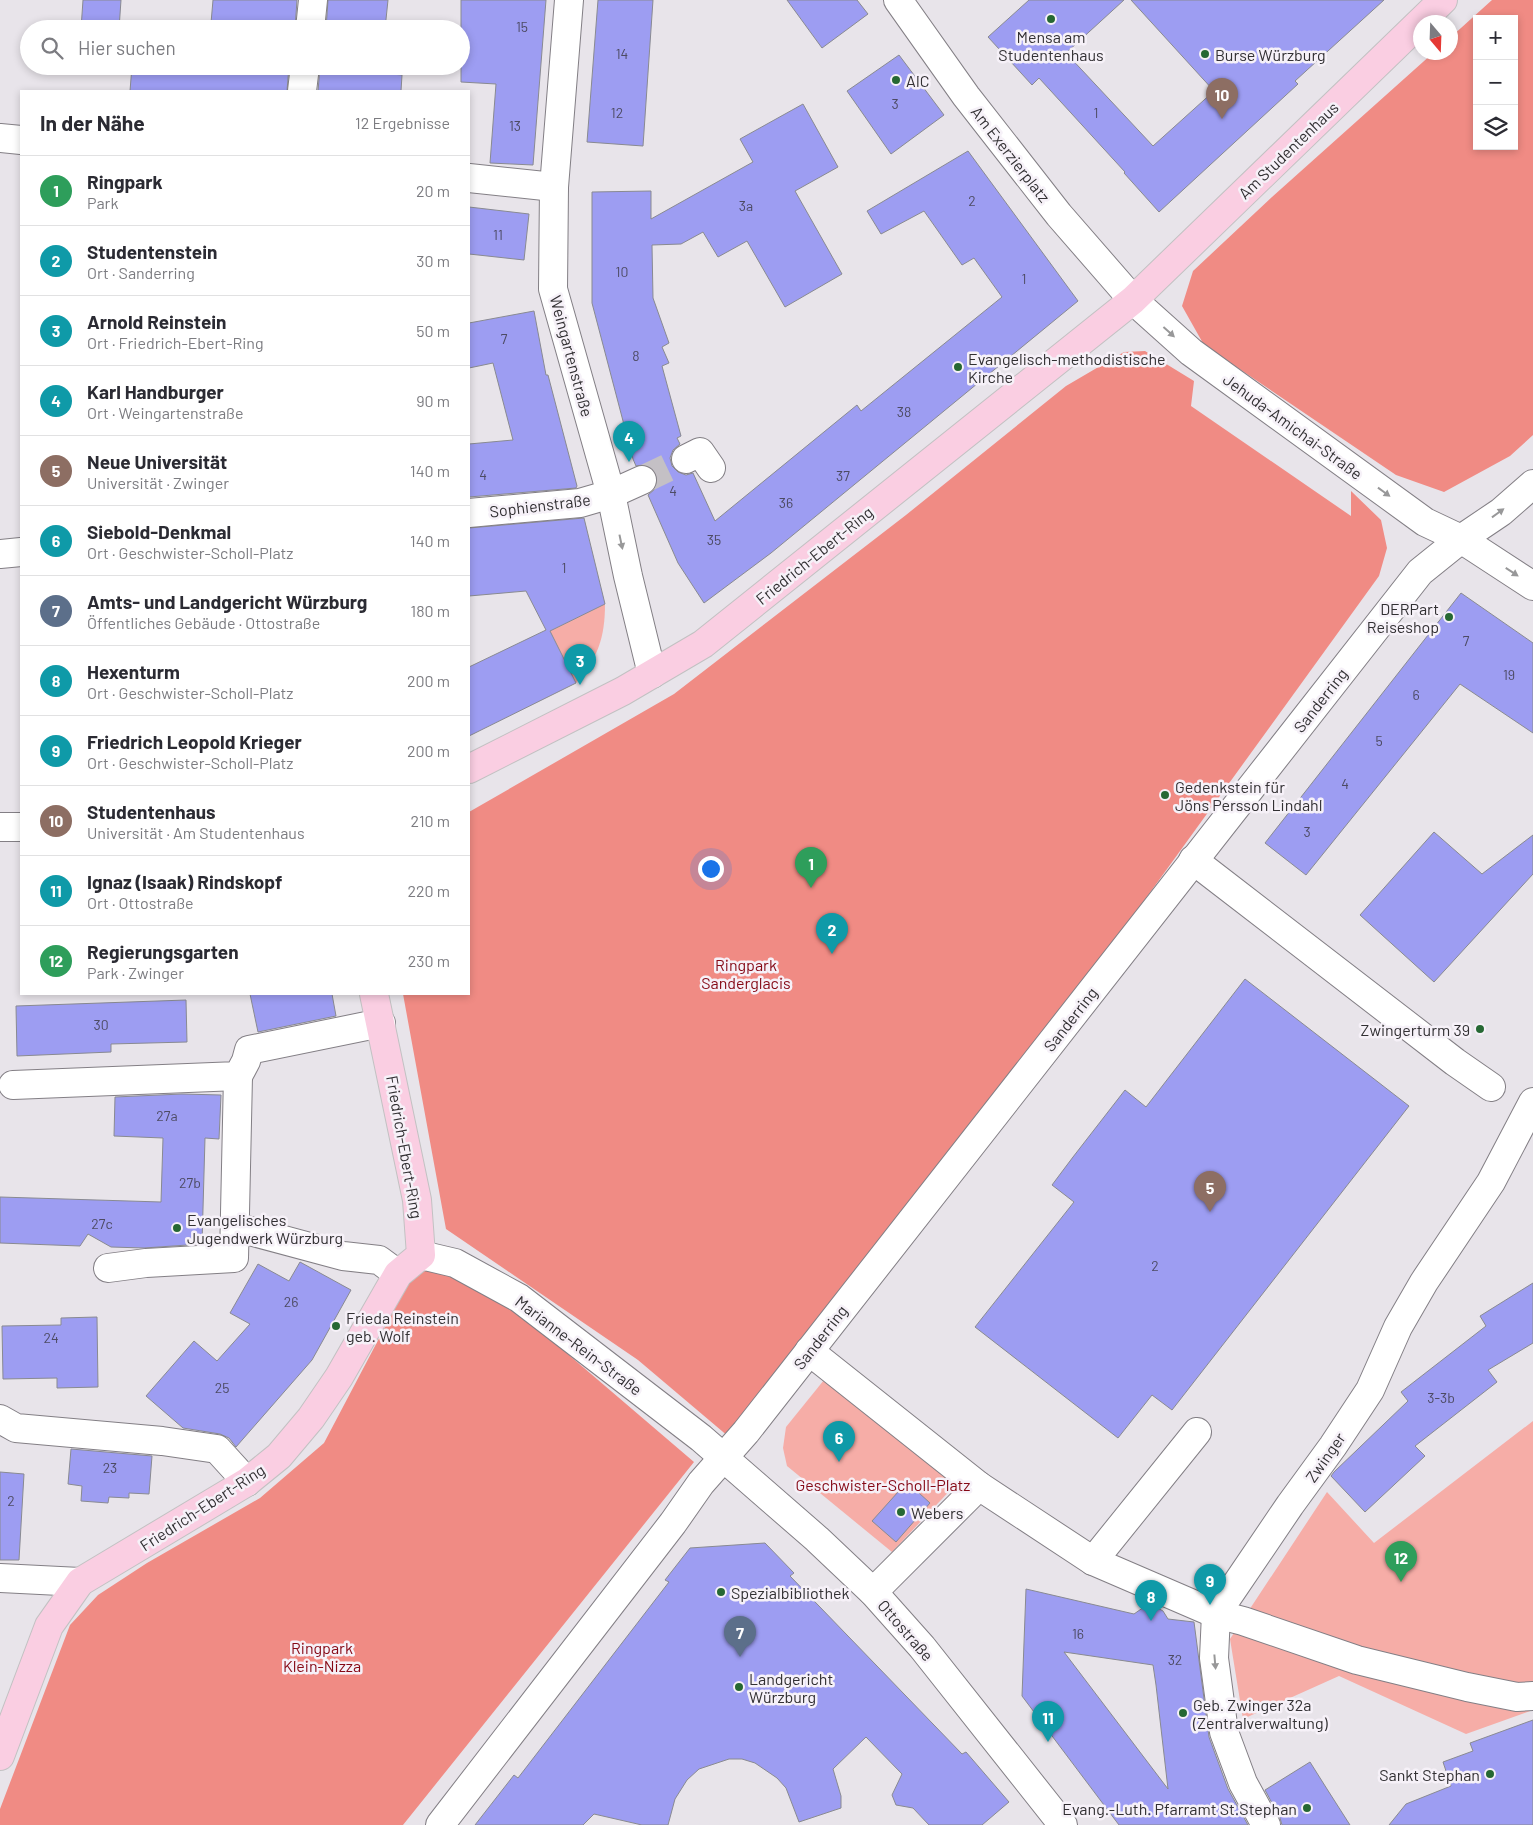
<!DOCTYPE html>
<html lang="de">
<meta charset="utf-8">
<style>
body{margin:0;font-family:Barlow,sans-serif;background:#f2f2f3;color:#2b2b33}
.controls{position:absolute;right:15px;top:15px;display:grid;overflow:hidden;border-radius:0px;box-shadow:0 2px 8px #0003}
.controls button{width:45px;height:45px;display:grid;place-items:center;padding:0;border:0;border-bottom:1px solid #e1e1e2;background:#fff;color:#2b2b33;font:25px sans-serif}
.compass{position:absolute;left:1413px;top:15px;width:45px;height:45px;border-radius:50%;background:#fff;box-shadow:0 2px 8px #0003;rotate:161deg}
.you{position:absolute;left:710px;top:868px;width:18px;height:18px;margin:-12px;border:4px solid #fff;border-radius:50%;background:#1a73e8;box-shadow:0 0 0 8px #1a73e833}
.badge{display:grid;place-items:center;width:32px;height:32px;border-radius:50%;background:#0f766e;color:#fff;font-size:16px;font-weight:700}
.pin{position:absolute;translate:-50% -41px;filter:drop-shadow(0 1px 2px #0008)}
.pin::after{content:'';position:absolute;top:26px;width:18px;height:15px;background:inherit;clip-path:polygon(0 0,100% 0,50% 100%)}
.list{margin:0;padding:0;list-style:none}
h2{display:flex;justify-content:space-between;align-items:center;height:65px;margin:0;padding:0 20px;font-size:21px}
h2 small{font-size:16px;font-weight:400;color:#7c7c81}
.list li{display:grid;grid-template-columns:32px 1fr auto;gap:15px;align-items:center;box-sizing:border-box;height:70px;padding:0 20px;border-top:1px solid #e1e1e2}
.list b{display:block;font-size:19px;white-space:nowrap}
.list p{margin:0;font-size:16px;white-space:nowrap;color:#7c7c81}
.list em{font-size:16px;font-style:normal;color:#7c7c81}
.icon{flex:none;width:28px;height:28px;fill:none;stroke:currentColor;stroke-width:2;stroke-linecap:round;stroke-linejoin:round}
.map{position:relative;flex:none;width:1533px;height:1825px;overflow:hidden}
.search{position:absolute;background:#fff;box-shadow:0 2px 8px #0003;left:20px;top:20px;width:450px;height:55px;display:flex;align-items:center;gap:12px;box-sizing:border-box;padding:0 18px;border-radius:28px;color:#7c7c81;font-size:19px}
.panel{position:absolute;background:#fff;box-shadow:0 2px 8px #0003;left:20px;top:90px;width:450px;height:905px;border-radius:0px}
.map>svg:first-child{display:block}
.green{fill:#f6ada7}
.forest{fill:#f08b84;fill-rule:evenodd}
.building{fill:#9d9df2;stroke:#898a91;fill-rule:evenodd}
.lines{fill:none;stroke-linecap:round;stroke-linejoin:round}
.minor-tunnel{stroke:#c4c0c5;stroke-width:28;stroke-dasharray:28 14;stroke-linecap:butt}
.minor-casing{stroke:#837f85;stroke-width:30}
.major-casing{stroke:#c2c1c2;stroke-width:30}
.minor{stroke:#fff;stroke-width:28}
.major{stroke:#facee2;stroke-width:28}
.oneway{fill:#989899}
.poi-dot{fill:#266833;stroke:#f6f1f8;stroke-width:2}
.labels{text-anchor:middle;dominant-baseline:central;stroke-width:5;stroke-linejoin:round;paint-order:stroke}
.number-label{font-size:14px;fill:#4d4b63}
.poi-label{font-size:16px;fill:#323033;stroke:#f6f1f8;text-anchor:start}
.street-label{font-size:16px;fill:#323033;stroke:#f6f1f8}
.park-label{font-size:16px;fill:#850815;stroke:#f6f1f8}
</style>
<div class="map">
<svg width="1533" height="1825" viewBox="0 0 1533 1825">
<rect width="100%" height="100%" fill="#e8e4ea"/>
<!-- green -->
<g class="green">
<path d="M605,604C605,637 598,658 576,683L550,631Z"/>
<path d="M824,1380L957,1483L892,1552L787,1466L783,1448L786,1427Z"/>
<path d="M1533,1421V1710L1466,1734L1339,1676L1243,1719L1230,1639L1327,1492L1374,1543Z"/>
</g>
<!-- forest -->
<g class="forest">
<path d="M1492,0H1533V435L1510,456L1444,492L1396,475L1204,345L1182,306L1193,271L1272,197L1433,53L1450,52L1451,37ZM1477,19H1514V146H1477Z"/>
<path d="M1145,351L1194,381L1191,406L1351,516V491L1381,520L1387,548L1379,576L1099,963L742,1448L638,1360L446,1229L403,994H469V812L674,694L906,515L1066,386L1124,352Z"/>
<path d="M424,1253L452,1255L694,1462L403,1825H0V1809L70,1625L98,1595L147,1563L260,1498L324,1443Z"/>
</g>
<!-- building -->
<g class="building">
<path d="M83,0H121L119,29H81Z"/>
<path d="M213,0H297L295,29H218V24L211,23Z"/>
<path d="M328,0H388L385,29H326Z"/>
<path d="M461,0H546L533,165L490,163L496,84L461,82Z"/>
<path d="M598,0H653L643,146L587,142Z"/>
<path d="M787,0H857L868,14L822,48Z"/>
<path d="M1029,0H1124L1066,53L1153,146L1214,91L1131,0H1384L1295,81L1298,84L1159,212L1124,173L1125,172L1039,78L1032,85L988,37Z"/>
<path d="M899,55L944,115L891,154L847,91Z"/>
<path d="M132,66L212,72L213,66H289L287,91H130Z"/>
<path d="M320,67L402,75L401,91H318Z"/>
<path d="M803,104L838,167L795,191L842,274L785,307L747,241L718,257L703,232L681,244L652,245L653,298L669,343L662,347L669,363L662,366L681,436L677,438L680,444L673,450L670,458L672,466L678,472L686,475L693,473L715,521L857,405L861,411L1002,297L974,258L962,265L924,211L881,234L867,211L968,151L1078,301L771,553L704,603L678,563L648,495L655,489L658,481L656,473L651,467L644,465L636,466L633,459L592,303V192L651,191V219L753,162L740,139Z"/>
<path d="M469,207L529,214L524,260L469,254Z"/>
<path d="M534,311L546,375H548L577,486L576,488L469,497V444L513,440L493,363L469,368V323Z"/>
<path d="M584,518L605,604L550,631L576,683L469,736V667L546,630L526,591L469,596V528Z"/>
<path d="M1461,593L1533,643V733L1460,684L1306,875L1265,843Z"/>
<path d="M1434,832L1482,874L1533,835V874L1434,982L1360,915Z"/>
<path d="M1245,979L1409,1106L1172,1410L1152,1395L1118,1438L975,1327L1074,1202L1052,1185L1073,1157L1125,1090L1146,1107Z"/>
<path d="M250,994H332L336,1016L258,1032Z"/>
<path d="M186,1000L187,1042L111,1044V1052L17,1056L16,1006Z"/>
<path d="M182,1094L221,1095L219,1139L205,1138L202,1244L144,1248L111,1247L88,1234L80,1246L0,1243V1197L161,1202L163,1138L114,1136L115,1097Z"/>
<path d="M300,1262L351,1290L312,1360L236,1447L229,1438L220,1434L183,1428L146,1396L194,1341L217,1361L250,1324L230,1313L258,1264L289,1281Z"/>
<path d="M1533,1283V1343L1488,1370L1497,1382L1415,1446L1425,1456L1365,1512L1331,1476L1334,1472L1408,1401L1401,1392L1486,1326L1480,1316Z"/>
<path d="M97,1317L98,1387L57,1388V1378L3,1379L2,1326L61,1325V1318Z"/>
<path d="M71,1449L152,1456L149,1494L129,1493V1498L109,1497L108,1503L81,1501L82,1486L68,1484Z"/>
<path d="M0,1472L24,1474L19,1560H0Z"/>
<path d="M907,1482L930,1503L896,1542L872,1521Z"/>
<path d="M765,1543L794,1573L790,1576L962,1754L966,1752L1009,1802L982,1825H929L913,1808L896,1805L892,1795L902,1774L866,1737L833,1769L841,1796V1808L799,1822L786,1788L777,1778L755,1763L742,1759H729L699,1769L687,1780L675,1799L668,1825H642L594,1814L583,1825H475L514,1775L518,1778L669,1582L665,1580L690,1548Z"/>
<path d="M1026,1589L1134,1614L1144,1607L1154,1606L1163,1611L1168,1619L1194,1622L1209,1737L1228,1789L1248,1825H1119L1022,1696ZM1064,1652L1153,1665L1156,1685L1168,1789Z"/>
<path d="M1533,1720V1825H1389L1406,1804L1451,1786L1443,1762L1473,1751L1470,1743Z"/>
<path d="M1310,1762L1327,1789L1350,1825H1282L1280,1818L1265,1790Z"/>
</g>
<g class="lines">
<!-- minor-tunnel -->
<path class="minor-tunnel" d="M642,480L686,459"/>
<defs>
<g id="minor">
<path d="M569,0L554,187L553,289L611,494L628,576L652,674"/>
<path d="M898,0L966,96L1059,215L1133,300L1191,352L1425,522L1461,539L1533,586"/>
<path d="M310,29L313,0"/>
<path d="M302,91L305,66"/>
<path d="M0,138L21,140"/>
<path d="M469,178L554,187"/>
<path d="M686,459L700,452L711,468"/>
<path d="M469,513L580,503L611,494L642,480"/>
<path d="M0,554L21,552"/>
<path d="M0,827H21"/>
<path d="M1193,860L1455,1062L1491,1087"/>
<path d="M13,1085L238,1076L246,1061L249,1050L381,1023"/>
<path d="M235,1227L343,1256L379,1260L398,1274"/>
<path d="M421,1255L455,1263L519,1298L701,1438L817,1539L873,1592L922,1647L1063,1825"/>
<path d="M108,1268L146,1263L234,1258L238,1076"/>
<path d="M809,1351L979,1486L1093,1561L1216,1614L1243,1621L1357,1660L1467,1687L1517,1697L1533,1696"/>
<path d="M0,1419L16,1428L162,1441L217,1449L247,1482"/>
<path d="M1093,1561L1197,1432"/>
<path d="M0,1578L80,1582"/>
<path d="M873,1592L979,1486"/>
<path d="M440,1825L673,1523L701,1483L746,1432L1420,572L1461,539L1501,512L1533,484"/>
<path d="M1266,1825L1243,1783L1224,1732L1214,1658L1216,1614L1290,1505L1333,1446L1370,1390L1398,1327L1424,1282L1491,1182L1533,1102"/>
</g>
<g id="major">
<path d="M469,769L623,691L703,644L1133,300L1443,0"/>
<path d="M0,1756L49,1626L80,1582L247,1482L279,1456L311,1418L339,1377L398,1274L421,1255L417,1200L374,994"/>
</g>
</defs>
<!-- minor casing -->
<use href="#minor" class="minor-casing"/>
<!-- major casing -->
<use href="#major" class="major-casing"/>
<!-- minor -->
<use href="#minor" class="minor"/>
<!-- major -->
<use href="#major" class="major"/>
</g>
<!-- one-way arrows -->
<defs><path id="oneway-solid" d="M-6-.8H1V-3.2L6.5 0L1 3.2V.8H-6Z" transform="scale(1.25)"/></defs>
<g class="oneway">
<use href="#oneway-solid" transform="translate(1169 332) rotate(42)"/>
<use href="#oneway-solid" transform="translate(1384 492) rotate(36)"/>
<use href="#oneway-solid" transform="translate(1498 513) rotate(-36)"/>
<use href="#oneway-solid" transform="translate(621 542) rotate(78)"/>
<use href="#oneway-solid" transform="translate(1512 572) rotate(33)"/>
<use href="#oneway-solid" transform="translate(1215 1662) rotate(85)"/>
</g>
<!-- markers -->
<g class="poi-dot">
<circle cx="1051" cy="19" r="5"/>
<circle cx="1205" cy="54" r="5"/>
<circle cx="896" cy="80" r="5"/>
<circle cx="958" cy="367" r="5"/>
<circle cx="1449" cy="617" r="5"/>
<circle cx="1165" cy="795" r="5"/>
<circle cx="1480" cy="1029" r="5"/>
<circle cx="177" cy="1228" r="5"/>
<circle cx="336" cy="1326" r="5"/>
<circle cx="901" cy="1512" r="5"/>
<circle cx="721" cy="1592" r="5"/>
<circle cx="739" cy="1687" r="5"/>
<circle cx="1183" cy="1713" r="5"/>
<circle cx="1490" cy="1774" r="5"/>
<circle cx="1307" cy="1808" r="5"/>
</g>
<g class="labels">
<!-- number labels -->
<g class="number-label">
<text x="522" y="26">15</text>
<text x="622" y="53">14</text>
<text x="895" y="103">3</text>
<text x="617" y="112">12</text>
<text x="1096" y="112">1</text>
<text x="515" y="125">13</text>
<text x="972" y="200">2</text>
<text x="746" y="205">3a</text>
<text x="498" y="234">11</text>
<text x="622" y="271">10</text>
<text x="1024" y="278">1</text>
<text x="504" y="338">7</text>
<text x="636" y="355">8</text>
<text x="904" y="411">38</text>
<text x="483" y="474">4</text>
<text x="843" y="475">37</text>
<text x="673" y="490">4</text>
<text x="786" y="502">36</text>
<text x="714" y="539">35</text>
<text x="564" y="567">1</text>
<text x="1466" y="640">7</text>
<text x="1509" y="674">19</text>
<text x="1416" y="694">6</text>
<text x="1379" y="740">5</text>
<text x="1345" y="783">4</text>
<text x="1307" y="831">3</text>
<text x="101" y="1024">30</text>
<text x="167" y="1115">27a</text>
<text x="190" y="1182">27b</text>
<text x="102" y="1223">27c</text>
<text x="1155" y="1265">2</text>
<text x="291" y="1301">26</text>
<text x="51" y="1337">24</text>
<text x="222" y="1387">25</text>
<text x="1441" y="1397">3-3b</text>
<text x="110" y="1467">23</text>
<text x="11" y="1500">2</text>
<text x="1078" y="1633">16</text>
<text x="1175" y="1659">32</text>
</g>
<!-- poi labels -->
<g class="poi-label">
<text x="1051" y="36" text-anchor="middle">Mensa am<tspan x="1051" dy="18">Studentenhaus</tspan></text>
<text x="1215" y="54">Burse Würzburg</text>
<text x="906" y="80">AIC</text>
<text x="968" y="358">Evangelisch-methodistische<tspan x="968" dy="18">Kirche</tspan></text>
<text x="1439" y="608" text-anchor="end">DERPart<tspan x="1439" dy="18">Reiseshop</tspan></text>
<text x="1175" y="786">Gedenkstein für<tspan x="1175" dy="18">Jöns Persson Lindahl</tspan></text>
<text x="1470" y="1029" text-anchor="end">Zwingerturm 39</text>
<text x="187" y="1219">Evangelisches<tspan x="187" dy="18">Jugendwerk Würzburg</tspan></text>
<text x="346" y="1317">Frieda Reinstein<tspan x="346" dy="18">geb. Wolf</tspan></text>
<text x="911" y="1512">Webers</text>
<text x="731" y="1592">Spezialbibliothek</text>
<text x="749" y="1678">Landgericht<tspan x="749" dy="18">Würzburg</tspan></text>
<text x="1193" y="1704">Geb. Zwinger 32a<tspan x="1193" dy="18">(Zentralverwaltung)</tspan></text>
<text x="1480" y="1774" text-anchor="end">Sankt Stephan</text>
<text x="1297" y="1808" text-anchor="end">Evang.-Luth. Pfarramt St.Stephan</text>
</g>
<!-- street labels -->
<g class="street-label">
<text transform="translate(1288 150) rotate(-44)">Am Studentenhaus</text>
<text transform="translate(1011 154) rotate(52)">Am Exerzierplatz</text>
<text transform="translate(572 356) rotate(75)">Weingartenstraße</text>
<text transform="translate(1293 426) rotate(36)">Jehuda-Amichai-Straße</text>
<text transform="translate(540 505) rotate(-7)">Sophienstraße</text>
<text transform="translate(814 555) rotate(-39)">Friedrich-Ebert-Ring</text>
<text transform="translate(1320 700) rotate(-52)">Sanderring</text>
<text transform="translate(1070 1019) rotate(-52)">Sanderring</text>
<text transform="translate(405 1147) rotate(80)">Friedrich-Ebert-Ring</text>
<text transform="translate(820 1337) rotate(-52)">Sanderring</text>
<text transform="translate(579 1345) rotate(37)">Marianne-Rein-Straße</text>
<text transform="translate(1325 1457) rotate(-55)">Zwinger</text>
<text transform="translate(202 1507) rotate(-33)">Friedrich-Ebert-Ring</text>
<text transform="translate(906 1630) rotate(49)">Ottostraße</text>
</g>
<!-- park labels -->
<g class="park-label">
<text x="746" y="964">Ringpark<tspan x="746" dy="18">Sanderglacis</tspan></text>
<text x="883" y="1484">Geschwister-Scholl-Platz</text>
<text x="322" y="1647">Ringpark<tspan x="322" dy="18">Klein-Nizza</tspan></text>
</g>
</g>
</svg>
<div class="controls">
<button>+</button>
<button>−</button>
<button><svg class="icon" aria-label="layers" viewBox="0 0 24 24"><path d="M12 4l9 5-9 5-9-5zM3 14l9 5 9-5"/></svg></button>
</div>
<svg class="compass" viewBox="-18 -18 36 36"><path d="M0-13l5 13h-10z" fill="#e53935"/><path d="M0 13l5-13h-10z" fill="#7c7c81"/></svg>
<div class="you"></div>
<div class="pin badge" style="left:811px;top:888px;background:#2e9e5b">1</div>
<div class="pin badge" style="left:832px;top:954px;background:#0f9aa8">2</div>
<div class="pin badge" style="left:580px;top:685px;background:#0f9aa8">3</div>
<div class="pin badge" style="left:629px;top:462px;background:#0f9aa8">4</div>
<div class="pin badge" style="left:1210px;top:1212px;background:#8d6e63">5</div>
<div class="pin badge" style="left:839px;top:1462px;background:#0f9aa8">6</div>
<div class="pin badge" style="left:740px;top:1657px;background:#5c6f8a">7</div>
<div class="pin badge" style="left:1151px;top:1621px;background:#0f9aa8">8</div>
<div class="pin badge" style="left:1210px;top:1605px;background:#0f9aa8">9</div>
<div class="pin badge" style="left:1222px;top:119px;background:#8d6e63">10</div>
<div class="pin badge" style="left:1048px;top:1742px;background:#0f9aa8">11</div>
<div class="pin badge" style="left:1401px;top:1582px;background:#2e9e5b">12</div>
<div class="search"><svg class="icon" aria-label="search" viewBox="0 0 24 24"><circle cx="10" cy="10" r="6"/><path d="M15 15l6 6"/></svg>Hier suchen</div>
<section class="panel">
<h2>In der Nähe<small>12 Ergebnisse</small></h2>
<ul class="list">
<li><span class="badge" style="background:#2e9e5b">1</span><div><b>Ringpark</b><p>Park</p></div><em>20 m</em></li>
<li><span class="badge" style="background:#0f9aa8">2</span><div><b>Studentenstein</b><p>Ort · Sanderring</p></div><em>30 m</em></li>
<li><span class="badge" style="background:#0f9aa8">3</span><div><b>Arnold Reinstein</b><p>Ort · Friedrich-Ebert-Ring</p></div><em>50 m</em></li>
<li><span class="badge" style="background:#0f9aa8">4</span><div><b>Karl Handburger</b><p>Ort · Weingartenstraße</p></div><em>90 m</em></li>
<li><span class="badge" style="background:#8d6e63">5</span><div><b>Neue Universität</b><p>Universität · Zwinger</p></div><em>140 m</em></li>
<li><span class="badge" style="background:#0f9aa8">6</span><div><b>Siebold-Denkmal</b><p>Ort · Geschwister-Scholl-Platz</p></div><em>140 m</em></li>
<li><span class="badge" style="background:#5c6f8a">7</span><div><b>Amts- und Landgericht Würzburg</b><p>Öffentliches Gebäude · Ottostraße</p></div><em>180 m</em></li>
<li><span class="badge" style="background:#0f9aa8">8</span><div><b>Hexenturm</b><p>Ort · Geschwister-Scholl-Platz</p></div><em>200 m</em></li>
<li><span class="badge" style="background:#0f9aa8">9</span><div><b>Friedrich Leopold Krieger</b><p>Ort · Geschwister-Scholl-Platz</p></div><em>200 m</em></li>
<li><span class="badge" style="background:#8d6e63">10</span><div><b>Studentenhaus</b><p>Universität · Am Studentenhaus</p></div><em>210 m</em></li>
<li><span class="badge" style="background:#0f9aa8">11</span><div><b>Ignaz (Isaak) Rindskopf</b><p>Ort · Ottostraße</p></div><em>220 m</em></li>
<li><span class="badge" style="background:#2e9e5b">12</span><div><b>Regierungsgarten</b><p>Park · Zwinger</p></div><em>230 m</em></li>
</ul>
</section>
</div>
